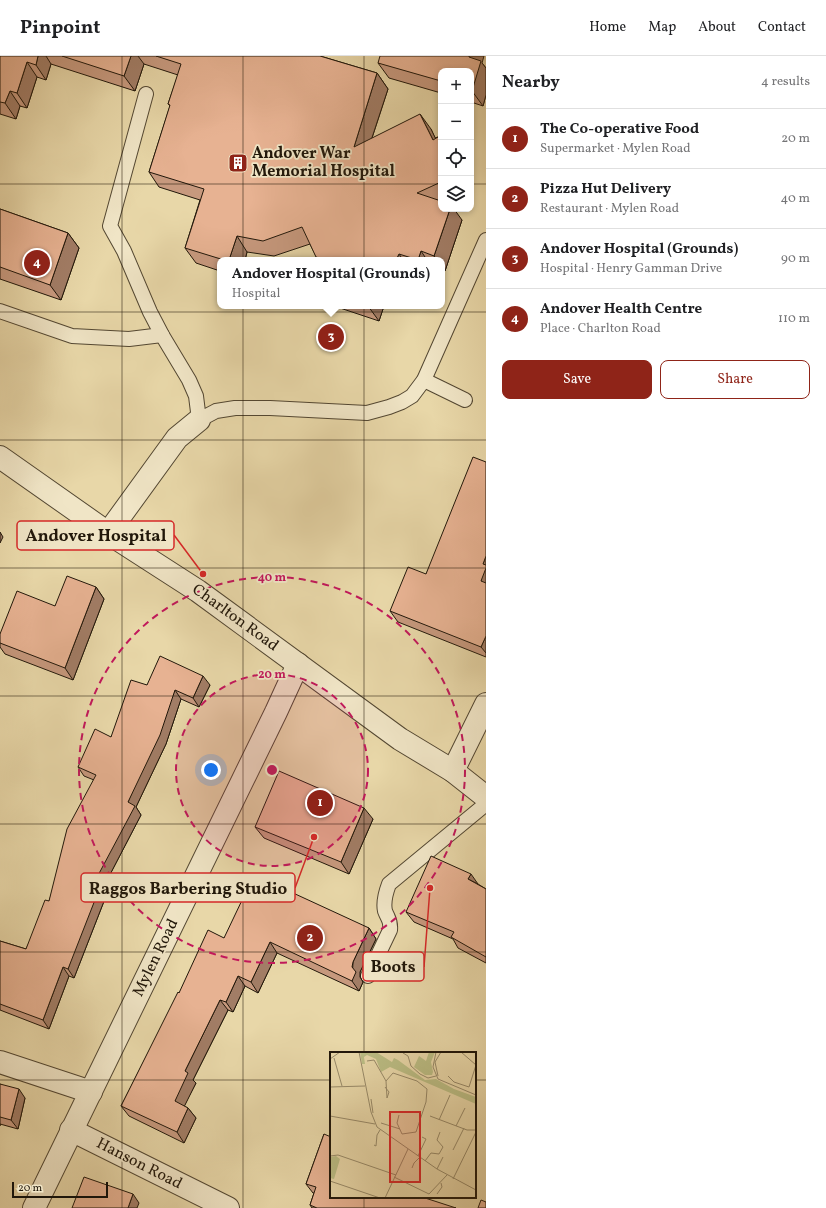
<!DOCTYPE html>
<meta charset="utf-8">
<style>
body{margin:0;font-family:Vollkorn,serif;background:#f2f2f2;color:#202124}
.controls{position:absolute;right:12px;top:12px;display:grid;overflow:hidden;border-radius:8px;box-shadow:0 2px 6px #0003}
.controls button{width:36px;height:36px;display:grid;place-items:center;padding:0;border:0;border-bottom:1px solid #e0e0e0;background:#fff;color:#202124;font:20px sans-serif}
.scale{position:absolute;left:12px;bottom:10px;width:96px;box-sizing:border-box;padding-left:4px;border:2px solid #21170a;border-top:0;font-size:11px;line-height:14px;white-space:nowrap;color:#21170a;-webkit-text-stroke:3px #f0e5c6;paint-order:stroke}
.you{position:absolute;left:211px;top:714px;width:14px;height:14px;margin:-10px;border:3px solid #fff;border-radius:50%;background:#1a73e8;box-shadow:0 0 0 6px #1a73e833}
.badge{display:grid;place-items:center;width:26px;height:26px;border-radius:50%;background:#8f2418;color:#fff;font-size:13px;font-weight:700}
.pin{position:absolute;translate:-50% -50%;border:2px solid #fff;box-shadow:0 1px 4px #0006}
.popup{position:absolute;left:217px;top:201px;width:228px;height:52px;box-sizing:border-box;display:grid;place-content:center;border-radius:8px;background:#fff;filter:drop-shadow(0 1px 3px #0005);font-size:13px;white-space:nowrap;color:#757577}
.popup b{font-size:15px;color:#202124}
.popup::after{content:'';position:absolute;left:50%;top:100%;margin-left:-8px;border:8px solid transparent;border-top-color:#fff}
.list{margin:0;padding:0;list-style:none}
h2{display:flex;justify-content:space-between;align-items:center;height:52px;margin:0;padding:0 16px;font-size:17px}
h2 small{font-size:13px;font-weight:400;color:#757577}
.list li{display:grid;grid-template-columns:26px 1fr auto;gap:12px;align-items:center;box-sizing:border-box;height:60px;padding:0 16px;border-top:1px solid #e0e0e0}
.list b{display:block;font-size:15px;white-space:nowrap}
.list p{margin:0;font-size:13px;white-space:nowrap;color:#757577}
.list em{font-size:13px;font-style:normal;color:#757577}
.actions{display:flex;gap:8px;padding:12px 16px}
.actions a{flex:1;padding:9px 0;border:1px solid #8f2418;border-radius:8px;text-align:center;font-size:14px;color:#8f2418}
.actions .main{background:#8f2418;color:#fff}
.icon{flex:none;width:22px;height:22px;fill:none;stroke:currentColor;stroke-width:2;stroke-linecap:round;stroke-linejoin:round}
.map{position:relative;flex:none;width:486px;height:1152px;overflow:hidden}
header{display:flex;align-items:center;gap:24px;box-sizing:border-box;height:56px;padding:0 20px;background:#fff;border-bottom:1px solid #e0e0e0}
header strong{font-size:19px}
nav{display:flex;gap:22px;margin-inline-start:auto;font-size:14px}
main{display:flex}
aside{flex:1;background:#fff}
.map>svg:first-child{display:block}
.lines{fill:none;stroke-linecap:round;stroke-linejoin:round}
.service-casing{stroke:#534732;stroke-width:16}
.minor-casing{stroke:#534732;stroke-width:24}
.tertiary-casing{stroke:#534732;stroke-width:24}
.service{stroke:#f0e5c6;stroke-width:14}
.minor{stroke:#f0e5c6;stroke-width:22}
.tertiary{stroke:#f0e5c6;stroke-width:22}
.wall{fill:#c7997e;stroke:#21170a}
.shaded-wall{fill:#a27d66;stroke:#21170a}
.building{fill:#e7b292;stroke:#21170a}
.grid{fill:none;stroke:#21170a;stroke-width:1;stroke-opacity:0.55}
.ring{fill:none;stroke:#c2185b;stroke-width:2;stroke-dasharray:7 5}
.labels{text-anchor:middle;dominant-baseline:central;stroke-width:3.5;stroke-linejoin:round;paint-order:stroke}
.poi-label{font-size:16px;font-weight:bold;fill:#21170a;stroke:#f0e5c6;text-anchor:start}
.street-label{font-size:16px;fill:#21170a;stroke:#f0e5c6}
.inset-road{fill:none;stroke:#988a69;stroke-width:1}
.view{fill:#d62828;fill-opacity:0.15;stroke:#d62828;stroke-width:2}
.inset-edge{fill:none;stroke:#21170a;stroke-width:2}
.centre{fill:#c2185b;stroke:#f0e5c6;stroke-width:2}
.ring-label{font-size:12px;text-anchor:middle;font-weight:bold;fill:#c2185b;stroke:#f0e5c6;stroke-width:3.5;stroke-linejoin:round;paint-order:stroke}
.leader{fill:none;stroke:#d62828;stroke-width:1.5}
.callout-dot{fill:#d62828;stroke:#f0e5c6;stroke-width:1.5}
.callout{fill:#f0e5c6;stroke:#d62828;stroke-width:1.5}
.callout-label{font-size:17px;text-anchor:middle;font-weight:bold;fill:#21170a}
</style>
<header>
<strong>Pinpoint</strong>
<nav><a>Home</a><a>Map</a><a>About</a><a>Contact</a></nav>
</header>
<main>
<div class="map">
<svg width="486" height="1152" viewBox="0 0 486 1152">
<rect width="100%" height="100%" fill="#e8d7a8"/>
<filter id="stains"><feTurbulence type="fractalNoise" baseFrequency=".005" numOctaves="4"/><feColorMatrix values="0 0 0 0 .2 0 0 0 0 .09 0 0 0 0 .02 0 0 0 .5 -.17"/></filter>
<radialGradient id="worn" r=".72"><stop offset=".6" stop-color="#630" stop-opacity="0"/><stop offset="1" stop-color="#630" stop-opacity=".3"/></radialGradient>
<g class="lines">
<defs>
<g id="service">
<path d="M146,38L110,170L124,195L150,256L162,279L189,324L196,340L199,364L216,355L235,352H270L367,357L389,351L402,346L412,340L424,324L486,184"/>
<path d="M0,255L72,280L129,283L162,279"/>
<path d="M424,324L465,344"/>
<path d="M368,920L390,874C391,864 388,863 385,855C383,846 386,836 389,828L486,748"/>
</g>
<g id="minor">
<path d="M108,477L177,382L199,364"/>
<path d="M453,715L486,648"/>
<path d="M0,1006L91,1036"/>
<path d="M71,1074L228,1152"/>
</g>
<g id="tertiary">
<path d="M0,401L108,477L198,535L400,683L453,715L486,741"/>
<path d="M34,1152L276,656L298,608"/>
</g>
</defs>
<!-- service casing -->
<use href="#service" class="service-casing"/>
<!-- minor casing -->
<use href="#minor" class="minor-casing"/>
<!-- tertiary casing -->
<use href="#tertiary" class="tertiary-casing"/>
<!-- service -->
<use href="#service" class="service"/>
<!-- minor -->
<use href="#minor" class="minor"/>
<!-- tertiary -->
<use href="#tertiary" class="tertiary"/>
</g>
<!-- wall -->
<g class="wall">
<path d="M0,0H320L377,17L388,33L372,82L431,73L435,82L438,81L441,84V153L462,164L445,215L442,214V204H318L310,188L274,200L247,196L245,204H220V215L196,207L185,192L200,144L159,131L149,116L170,50L168,48L178,19L144,8L135,35L51,8L46,24L37,21L27,52L20,50L16,63L0,58Z"/>
<path d="M378,7H482L486,12V39L483,50L471,46V15H441V37L389,22Z"/>
<path d="M0,153L68,177L79,192L61,244L0,223Z"/>
<path d="M338,250H384L379,265L340,252Z"/>
<path d="M486,406V601L398,566L390,555L426,518Z"/>
<path d="M96,531L104,543L73,624L5,598L0,591V578L55,550Z"/>
<path d="M147,629H210L199,651L181,643L166,688L136,751L141,759L104,830L108,835L74,922L69,920L49,973L0,954V885L26,893L49,845L94,724L84,720L78,711L111,681Z"/>
<path d="M373,763L349,818L264,782L255,771Z"/>
<path d="M478,828L486,833V907L458,892L453,883L414,866L406,856Z"/>
<path d="M369,872L376,883L360,916V921L363,926L359,935L277,897L258,937L245,930L233,956L228,954L193,1024L196,1027L184,1050L188,1052L196,1062L184,1087L129,1060L121,1050L179,937L224,882Z"/>
<path d="M0,1028L25,1042L18,1073L0,1068V1070Z"/>
<path d="M324,1078L331,1141L456,1152H312L310,1149L314,1137H313L306,1128Z"/>
</g>
<!-- shaded-wall -->
<g class="shaded-wall">
<path d="M38,0H46L51,8L46,24L36,9Z"/>
<path d="M131,0H138L144,8L135,35L124,20Z"/>
<path d="M469,0H484L482,7L486,12V39L483,50L472,35L469,1Z"/>
<path d="M27,6L37,21L27,52L17,37Z"/>
<path d="M377,17L388,33L364,106L354,91Z"/>
<path d="M10,35L20,50L16,63L5,47Z"/>
<path d="M420,58L431,73L441,94L433,84Z"/>
<path d="M450,153H454L462,164L445,215L442,211V204H437L434,200Z"/>
<path d="M68,177L79,192L61,244L50,229Z"/>
<path d="M237,180L247,196L245,204H229Z"/>
<path d="M421,195L427,204H418Z"/>
<path d="M399,198L403,204H396Z"/>
<path d="M368,250H384L379,265Z"/>
<path d="M0,476L3,481L0,487Z"/>
<path d="M486,500V532L481,525L483,508Z"/>
<path d="M96,531L104,543L73,624L65,612Z"/>
<path d="M486,580V597L481,591Z"/>
<path d="M203,620L210,629L199,651L193,642Z"/>
<path d="M175,634L181,643L166,688L136,751L141,759L104,830L108,835L74,922L68,913L95,825Z"/>
<path d="M364,752L373,763L349,818L341,806Z"/>
<path d="M471,818L478,828L468,823Z"/>
<path d="M369,872L376,883L360,916V921L363,926L359,935L352,925L353,906Z"/>
<path d="M270,886L277,897L258,937L251,926Z"/>
<path d="M63,911L69,920L49,973L43,964Z"/>
<path d="M238,920L245,930L233,956L226,946Z"/>
<path d="M220,944L228,954L193,1024L196,1027L182,1055L175,1045L185,1015Z"/>
<path d="M19,1033L25,1042L18,1073L11,1064Z"/>
<path d="M188,1052L196,1062L184,1087L177,1076Z"/>
<path d="M133,1138L139,1147L137,1152H128Z"/>
</g>
<!-- building -->
<g class="building">
<path d="M0,0H38L36,9L27,6L17,37L10,35L5,47L0,46Z"/>
<path d="M62,0H131L124,20Z"/>
<path d="M156,0H320L377,17L354,91L420,58L433,84L438,81L441,86V126L417,137L441,145V153H450L434,200L421,195L418,204L399,198L396,204H326L316,201L302,171L263,185L237,180L229,204H224L185,192L204,133L149,116L170,49L168,48L181,8Z"/>
<path d="M380,0H469V1L481,5L472,35L471,34V15H441V25L378,7Z"/>
<path d="M0,153L68,177L50,229L0,211Z"/>
<path d="M473,401L486,406V500L483,508L486,509V512L481,525L486,527V580L481,591L390,555L408,511L426,518Z"/>
<path d="M67,520L96,531L65,612L0,587V578L17,535L55,550Z"/>
<path d="M160,600L203,620L193,642L175,634L160,679L128,746L135,750L95,825L102,826L68,913L63,911L43,964L0,948V885L26,893L45,844L49,845L67,773L96,719L78,711L95,673L111,681L131,624L147,629Z"/>
<path d="M279,715L364,752L341,806L255,771Z"/>
<path d="M431,800L471,818L468,823L486,833V901L451,881L454,876L406,856Z"/>
<path d="M254,819L369,872L353,906L352,911L356,916L352,925L270,886L251,926L238,920L226,946L220,944L185,1015L188,1017L175,1045L188,1052L177,1076L121,1050L178,936L179,937L208,874L224,882Z"/>
<path d="M0,1028L19,1033L11,1064L0,1061Z"/>
<path d="M324,1078L331,1081V1141H422L456,1152H317L310,1149L316,1131L306,1128Z"/>
<path d="M84,1121L133,1138L128,1152H72Z"/>
<path d="M481,1144L486,1146V1152H478Z"/>
</g>
<!-- grid -->
<path class="grid" d="M122,0V1152M243,0V1152M364,0V997M0,128H441M471,128H486M0,256H486M0,384H486M0,512H486M0,640H486M0,768H486M0,896H486M0,1024H331M475,1024H486M364,1141V1152"/>
<!-- distance rings -->
<circle cx="272" cy="714" r="96" fill="#c2185b" fill-opacity=".12"/>
<g class="ring">
<circle cx="272" cy="714" r="96"/>
<circle cx="272" cy="714" r="193"/>
</g>
<!-- icons -->
<defs>
<symbol id="building-square" viewBox="-11 -11 22 22"><rect x="-9" y="-9" width="18" height="18" rx="4" fill="#8f2418" stroke="#f0e5c6"/><path d="M-4-6H4V6H1V3H-1V6H-4ZM-2.5-4.3h1.7v1.8h-1.7ZM.8-4.3h1.7v1.8H.8ZM-2.5-1h1.7V.8h-1.7ZM.8-1h1.7V.8H.8Z" fill="#fff"/></symbol>
</defs>
<g fill-rule="evenodd">
<use href="#building-square" x="227" y="96" width="22" height="22"/>
</g>
<g class="labels">
<!-- poi labels -->
<g class="poi-label">
<text x="252" y="98">Andover War<tspan x="252" dy="18">Memorial Hospital</tspan></text>
</g>
<!-- street labels -->
<g class="street-label">
<text transform="translate(235 562) rotate(36)">Charlton Road</text>
<text transform="translate(156 902) rotate(-64)">Mylen Road</text>
<text transform="translate(139 1108) rotate(27)">Hanson Road</text>
</g>
</g>
<!-- overview -->
<g transform="translate(330 996)">
<rect width="146" height="146" fill="#e8d7a8"/>
<path d="M6,104L10,107L4,127L0,126V105Z" fill="#bbbd84"/>
<path d="M30,0H46L62,10L64,6L68,8L95,28L106,27L124,37L146,45V52L60,15L51,20L46,7L37,3L34,5L35,12H32ZM99,0H105L101,10L103,20L102,23H95L84,15L89,4L96,9Z" fill="#bbbd84"/>
<path class="inset-road" d="M29,0L41,60L47,75L107,117L146,138M106,0L103,15L108,27L146,43M131,0L146,13M73,1L78,4L81,14L90,22L98,26L106,24M4,6L12,34M0,7L10,0M37,9L44,8L56,29M108,24L105,10L111,0M118,24L124,30L139,35L146,13M0,35L35,34M55,35L59,40L57,46M57,46L56,29L63,21L87,29L97,37L96,50L86,80L72,82M41,47L43,61M69,63L67,71L72,82M0,64L45,72M100,64L137,78H146M109,68L120,43M51,71L70,77M126,74L135,56M44,93L46,94L47,83L50,78M123,98L134,76M0,104L8,103L66,123M88,104L96,87L92,85M95,109L101,101L109,102L113,95L107,88L110,80M82,116L84,111L90,105M107,117L113,105M64,125L99,142L117,123M123,127L146,80M0,129L50,146M107,142L112,135L111,131M55,146L78,97"/>
<path class="view" d="M60,60H90V130H60Z"/>
<rect width="146" height="146" class="inset-edge"/>
</g>
<circle cx="272" cy="714" r="6" class="centre"/>
<g class="ring-label">
<text x="272" y="525">40 m</text>
<text x="272" y="622">20 m</text>
</g>
<!-- callouts -->
<path class="leader" d="M203 518L174 479M314 781L295 832M430 832L424 911"/>
<g class="callout-dot">
<circle cx="203" cy="518" r="4"/>
<circle cx="314" cy="781" r="4"/>
<circle cx="430" cy="832" r="4"/>
</g>
<g class="callout">
<rect x="17" y="465" width="157" height="29" rx="4"/>
<rect x="81" y="817" width="214" height="29" rx="4"/>
<rect x="363" y="896" width="61" height="29" rx="4"/>
</g>
<g class="callout-label">
<text x="96" y="485">Andover Hospital</text>
<text x="188" y="838">Raggos Barbering Studio</text>
<text x="393" y="916">Boots</text>
</g>
<rect width="100%" height="100%" filter="url(#stains)"/>
<rect width="100%" height="100%" fill="url(#worn)"/>
</svg>
<div class="controls">
<button>+</button>
<button>−</button>
<button><svg class="icon" aria-label="locate" viewBox="0 0 24 24"><circle cx="12" cy="12" r="6"/><path d="M12 2v4M12 18v4M2 12h4M18 12h4"/></svg></button>
<button><svg class="icon" aria-label="layers" viewBox="0 0 24 24"><path d="M12 4l9 5-9 5-9-5zM3 14l9 5 9-5"/></svg></button>
</div>
<div class="scale">20 m</div>
<div class="you"></div>
<div class="pin badge" style="left:320px;top:747px">1</div>
<div class="pin badge" style="left:310px;top:882px">2</div>
<div class="pin badge" style="left:331px;top:281px">3</div>
<div class="popup"><b>Andover Hospital (Grounds)</b>Hospital</div>
<div class="pin badge" style="left:37px;top:207px">4</div>
</div>
<aside>
<h2>Nearby<small>4 results</small></h2>
<ul class="list">
<li><span class="badge">1</span><div><b>The Co-operative Food</b><p>Supermarket · Mylen Road</p></div><em>20 m</em></li>
<li><span class="badge">2</span><div><b>Pizza Hut Delivery</b><p>Restaurant · Mylen Road</p></div><em>40 m</em></li>
<li><span class="badge">3</span><div><b>Andover Hospital (Grounds)</b><p>Hospital · Henry Gamman Drive</p></div><em>90 m</em></li>
<li><span class="badge">4</span><div><b>Andover Health Centre</b><p>Place · Charlton Road</p></div><em>110 m</em></li>
</ul>
<div class="actions"><a class="main">Save</a><a>Share</a></div>
</aside>
</main>
